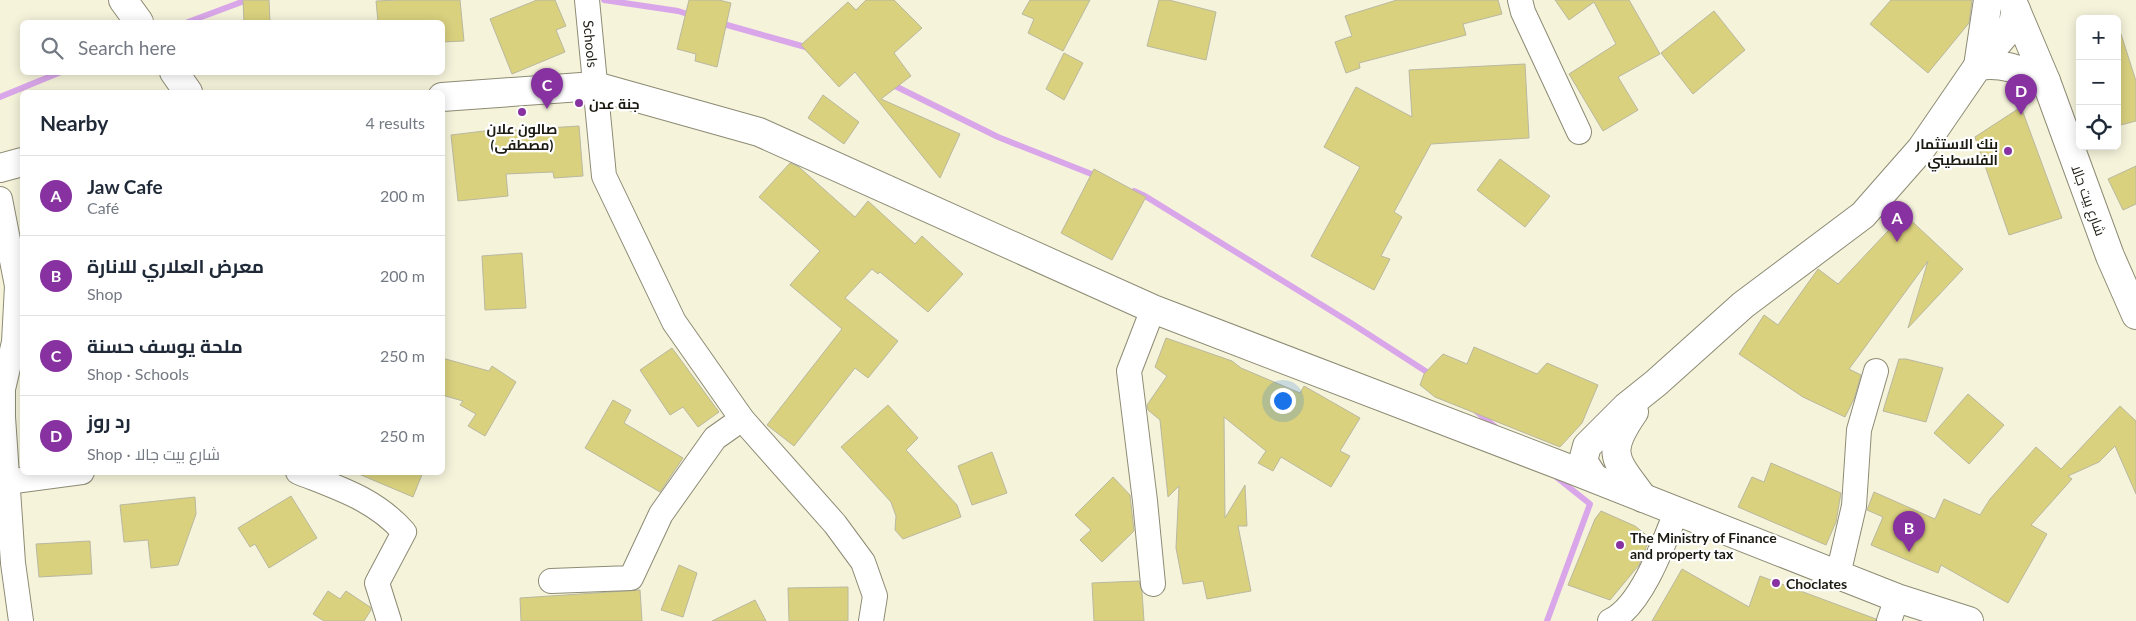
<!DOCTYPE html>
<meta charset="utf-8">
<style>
body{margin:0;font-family:Lato,Cairo,sans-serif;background:#f6f6f7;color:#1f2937}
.controls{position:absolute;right:15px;top:15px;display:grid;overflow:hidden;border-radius:8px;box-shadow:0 2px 12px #0003}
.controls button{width:45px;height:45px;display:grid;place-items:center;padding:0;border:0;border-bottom:1px solid #e0e1e3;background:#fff;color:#1f2937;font:25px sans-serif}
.you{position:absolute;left:1282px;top:400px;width:18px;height:18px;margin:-12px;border:4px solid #fff;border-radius:50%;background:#1a73e8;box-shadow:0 0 0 8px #1a73e833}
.badge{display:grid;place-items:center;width:32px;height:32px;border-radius:50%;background:#8732a0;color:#fff;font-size:16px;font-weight:700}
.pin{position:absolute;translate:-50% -41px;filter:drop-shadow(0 1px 2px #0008)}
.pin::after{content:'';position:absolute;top:26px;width:18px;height:15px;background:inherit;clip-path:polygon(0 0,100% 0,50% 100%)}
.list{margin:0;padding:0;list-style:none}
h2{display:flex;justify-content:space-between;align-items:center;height:65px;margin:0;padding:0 20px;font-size:21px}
h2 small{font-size:16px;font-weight:400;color:#747a83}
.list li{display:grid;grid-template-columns:32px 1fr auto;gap:15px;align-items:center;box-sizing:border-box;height:80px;padding:0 20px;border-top:1px solid #e0e1e3}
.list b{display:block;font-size:19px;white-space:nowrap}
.list p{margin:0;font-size:16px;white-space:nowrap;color:#747a83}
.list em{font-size:16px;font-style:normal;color:#747a83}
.icon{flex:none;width:28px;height:28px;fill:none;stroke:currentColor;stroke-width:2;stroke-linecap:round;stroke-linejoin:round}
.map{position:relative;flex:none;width:2136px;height:621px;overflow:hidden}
.search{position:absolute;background:#fff;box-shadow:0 2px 12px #0003;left:20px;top:20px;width:425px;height:55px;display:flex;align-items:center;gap:12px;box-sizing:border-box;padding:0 18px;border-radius:8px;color:#747a83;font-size:19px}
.panel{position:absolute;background:#fff;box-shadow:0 2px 12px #0003;left:20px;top:90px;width:425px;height:385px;border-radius:8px}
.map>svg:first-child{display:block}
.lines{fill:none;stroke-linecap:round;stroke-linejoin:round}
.stream{stroke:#d9a7e9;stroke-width:6}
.building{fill:#d9d17e;stroke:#bab8a0}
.street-casing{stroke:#8d8b74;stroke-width:26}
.secondary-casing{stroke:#8d8b74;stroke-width:30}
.street{stroke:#fff;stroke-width:24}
.secondary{stroke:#fff;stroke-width:28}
.poi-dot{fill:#8732a0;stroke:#fff;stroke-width:2}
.labels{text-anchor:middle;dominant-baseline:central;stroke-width:4.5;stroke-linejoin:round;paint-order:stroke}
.street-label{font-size:14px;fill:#1b1a11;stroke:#fff}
.poi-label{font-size:14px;font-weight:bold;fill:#1b1a11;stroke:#fff;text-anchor:start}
</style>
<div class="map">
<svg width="2136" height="621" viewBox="0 0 2136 621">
<rect width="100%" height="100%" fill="#f5f3da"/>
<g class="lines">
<!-- stream -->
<g class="stream">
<path d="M604,0L678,11L694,16"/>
<path d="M188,22L247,0"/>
<path d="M720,23L809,48"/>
<path d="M889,83L998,137L1099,177"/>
<path d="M0,97L61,72"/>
<path d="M1134,191L1145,196L1351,323L1433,376"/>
<path d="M1476,411L1499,430"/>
<path d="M1547,621L1590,504L1555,476"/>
</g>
</g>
<!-- building -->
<g class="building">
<path d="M243,0H269L270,22H244Z"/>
<path d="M398,0H460L464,41L442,42V22H378L376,1Z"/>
<path d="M537,0H555L566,26L556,30L565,52L512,74L490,19Z"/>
<path d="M689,0H719L731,3L717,67L695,61L696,54L677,49Z"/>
<path d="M866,0H894L922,28L894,53L911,76L881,99L960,134L940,178L855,72L839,87L801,45L848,2L856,10Z"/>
<path d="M1030,0H1090L1063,51L1028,33L1034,19L1022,14Z"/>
<path d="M1159,0H1169L1216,12L1206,60L1147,46Z"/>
<path d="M1397,0H1498L1502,14L1463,24L1466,35L1359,63L1360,68L1346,73L1335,42L1352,36L1345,16Z"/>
<path d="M1555,0H1629L1660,54L1618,77L1638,110L1603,131L1569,74L1616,44L1594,2L1569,20Z"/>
<path d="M1891,0H1972L1969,23L1928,73L1870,24Z"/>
<path d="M1714,11L1745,50L1693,94L1661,53Z"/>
<path d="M2117,34H2121L2136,81V121L2117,126Z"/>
<path d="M1064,53L1083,63L1064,100L1046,89Z"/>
<path d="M1525,64L1529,138L1431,144L1394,212L1402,217L1381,256L1390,259L1374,290L1311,256L1360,167L1324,147L1356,87L1412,117L1409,70Z"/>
<path d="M823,95L859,122L844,144L808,118Z"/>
<path d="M2021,107L2062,218L2009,235L1975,137Z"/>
<path d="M579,126L583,176L554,178L553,172L506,174L508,196L458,201L451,135L501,129V131Z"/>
<path d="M1500,159L1550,196L1525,227L1477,190Z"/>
<path d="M790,163L799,167L855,217L868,201L915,244L922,236L963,274L928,312L880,272L878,274L872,269L845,298L898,341L868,378L855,368L794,446L767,425L842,329L790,285L820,251L759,197Z"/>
<path d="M2136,166V204L2123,210L2108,179Z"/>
<path d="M1094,169L1146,197L1112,260L1061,233Z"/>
<path d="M1904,214L1963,269L1908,328L1928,261L1849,369L1861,375L1854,399L1845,417L1803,397L1739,354L1764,315L1778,325L1818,269L1838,284Z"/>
<path d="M522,253L526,308L485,310L482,256Z"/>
<path d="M1166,338L1232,361L1241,368L1300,393L1304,386L1360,418L1340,451L1350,456L1331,487L1281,457L1273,471L1258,463L1266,451L1224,417L1225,518L1245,485L1247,526H1238L1251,591L1207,599L1203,581L1183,584L1176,548L1179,486L1168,497L1160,420L1148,410L1147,405L1167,376L1155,367Z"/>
<path d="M1474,347L1537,374L1547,363L1598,385L1582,423L1560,447L1435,397L1420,385L1424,374L1443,354L1467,364Z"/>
<path d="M672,348L719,412L698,427L683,407L670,415L640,370Z"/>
<path d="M442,358L489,371L492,366L516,382L485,436L468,426L476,414L460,405L463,401L442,395Z"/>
<path d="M1899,359H1906L1943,368L1926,422L1883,411Z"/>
<path d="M1968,394L2004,425L1969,464L1934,433Z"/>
<path d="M613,400L631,410L624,423L683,458L660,492L585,448Z"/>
<path d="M888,405L918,438L906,450L957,505L961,517L903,539L895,530L896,516L891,502L841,447Z"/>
<path d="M2120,406L2136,421V494L2115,446L2099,462L2068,476L2072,479L2031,525L2047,534L2008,603L1941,565L1938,573L1871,545L1883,517L1867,510L1874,492L1935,519L1944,499L1980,515L1990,499L2036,447L2061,469Z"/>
<path d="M992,452L1007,493L972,505L958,466Z"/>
<path d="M1771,463L1841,493L1836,522L1826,545L1738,507L1752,477L1764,482Z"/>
<path d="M354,472H423L413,497Z"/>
<path d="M1113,477L1130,495L1134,531L1102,562L1080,540L1091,530L1075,515Z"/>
<path d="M291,496L317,538L269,568L255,544L250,547L238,528Z"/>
<path d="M195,497L196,514L178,565L151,568L148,540L124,542L120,505Z"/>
<path d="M1601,511L1635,526L1650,538L1639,565L1610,600L1568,585L1595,519Z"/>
<path d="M90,541L92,574L39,577L36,544Z"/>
<path d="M679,565L697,573L683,617L661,610Z"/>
<path d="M1682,569L1749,607L1760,576L1876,619V621H1652Z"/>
<path d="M1139,581L1142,592L1144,621H1094L1092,583Z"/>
<path d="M848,587V621H789L788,588Z"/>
<path d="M640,590L642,621H521L520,598Z"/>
<path d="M328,591L340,599L346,591L370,607L371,610L364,621H324L313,614Z"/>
<path d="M755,600L766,621H712Z"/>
</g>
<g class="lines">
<defs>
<g id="street">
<path id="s1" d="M587,0L604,176L674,322L742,419L835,524L863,562L875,596L871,621"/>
<path d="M1520,0L1523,12L1579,132"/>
<path d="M0,199L17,286L14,342L3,389V417L13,563L21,621"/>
<path d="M298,472C338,488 375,499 404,532L377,583L389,621"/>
<path d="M7,482L82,472"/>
<path d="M1838,575L1854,506L1859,430L1876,371"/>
<path d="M551,581L631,578L661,514L715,438L742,419"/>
<path d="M1153,584L1145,501L1129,371L1153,309"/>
<path d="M1610,621C1641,607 1664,543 1676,512"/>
<path d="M1889,621L1897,598"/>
</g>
<g id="secondary">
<path d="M123,0L139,22"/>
<path d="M1988,0L1978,66C2005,62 2022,71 2046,81"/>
<path d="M2013,3L2046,81L2110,256L2136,315"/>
<path d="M174,72L188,92"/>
<path d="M442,97L595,86L759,132L1153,309L1570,469L1897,598L1969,621"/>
<path d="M0,168L22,162"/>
<path d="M1634,412C1604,455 1616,460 1643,498"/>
<path d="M1594,478L1583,461L1587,446L1626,407L1656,383L1743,305L1863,215L1921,149L1978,66L2006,33L2013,23L2016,10"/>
</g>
</defs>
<!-- street casing -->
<use href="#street" class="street-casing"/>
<!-- secondary casing -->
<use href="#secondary" class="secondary-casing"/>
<!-- street -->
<use href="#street" class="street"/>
<!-- secondary -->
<use href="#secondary" class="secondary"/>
</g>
<!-- markers -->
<g class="poi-dot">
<circle cx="579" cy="103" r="5"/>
<circle cx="522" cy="112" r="5"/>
<circle cx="2008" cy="151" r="5"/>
<circle cx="1620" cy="545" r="5"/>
<circle cx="1776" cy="583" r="5"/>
</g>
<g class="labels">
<!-- street labels -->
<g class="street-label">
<text stroke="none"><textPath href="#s1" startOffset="44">Schools</textPath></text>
<text transform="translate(2089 200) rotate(70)">شارع بيت جالا</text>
</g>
<!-- poi labels -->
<g class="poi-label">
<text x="589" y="103">جنة عدن</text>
<text x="522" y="128" text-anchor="middle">صالون علان<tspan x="522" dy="16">(مصطفى)</tspan></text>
<text x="1998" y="143" text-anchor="end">بنك الاستثمار<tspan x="1998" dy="16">الفلسطيني</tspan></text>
<text x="1630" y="537">The Ministry of Finance<tspan x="1630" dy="16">and property tax</tspan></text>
<text x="1786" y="583">Choclates</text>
</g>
</g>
</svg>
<div class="controls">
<button>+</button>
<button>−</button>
<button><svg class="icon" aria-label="locate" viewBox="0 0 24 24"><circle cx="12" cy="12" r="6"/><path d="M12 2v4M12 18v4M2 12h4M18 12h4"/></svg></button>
</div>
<div class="you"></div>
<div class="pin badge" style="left:1897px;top:242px">A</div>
<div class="pin badge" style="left:1909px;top:552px">B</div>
<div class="pin badge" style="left:547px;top:109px">C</div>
<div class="pin badge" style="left:2021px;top:115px">D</div>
<div class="search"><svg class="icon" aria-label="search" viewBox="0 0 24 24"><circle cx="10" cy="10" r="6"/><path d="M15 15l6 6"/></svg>Search here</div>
<section class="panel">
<h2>Nearby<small>4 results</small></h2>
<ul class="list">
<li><span class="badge">A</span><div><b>Jaw Cafe</b><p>Café</p></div><em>200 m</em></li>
<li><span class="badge">B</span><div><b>معرض العلاري للانارة</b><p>Shop</p></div><em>200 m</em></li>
<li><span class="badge">C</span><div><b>ملحة يوسف حسنة</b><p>Shop · Schools</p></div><em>250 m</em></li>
<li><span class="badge">D</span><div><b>رد روز</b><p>Shop · شارع بيت جالا</p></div><em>250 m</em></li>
</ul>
</section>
</div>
